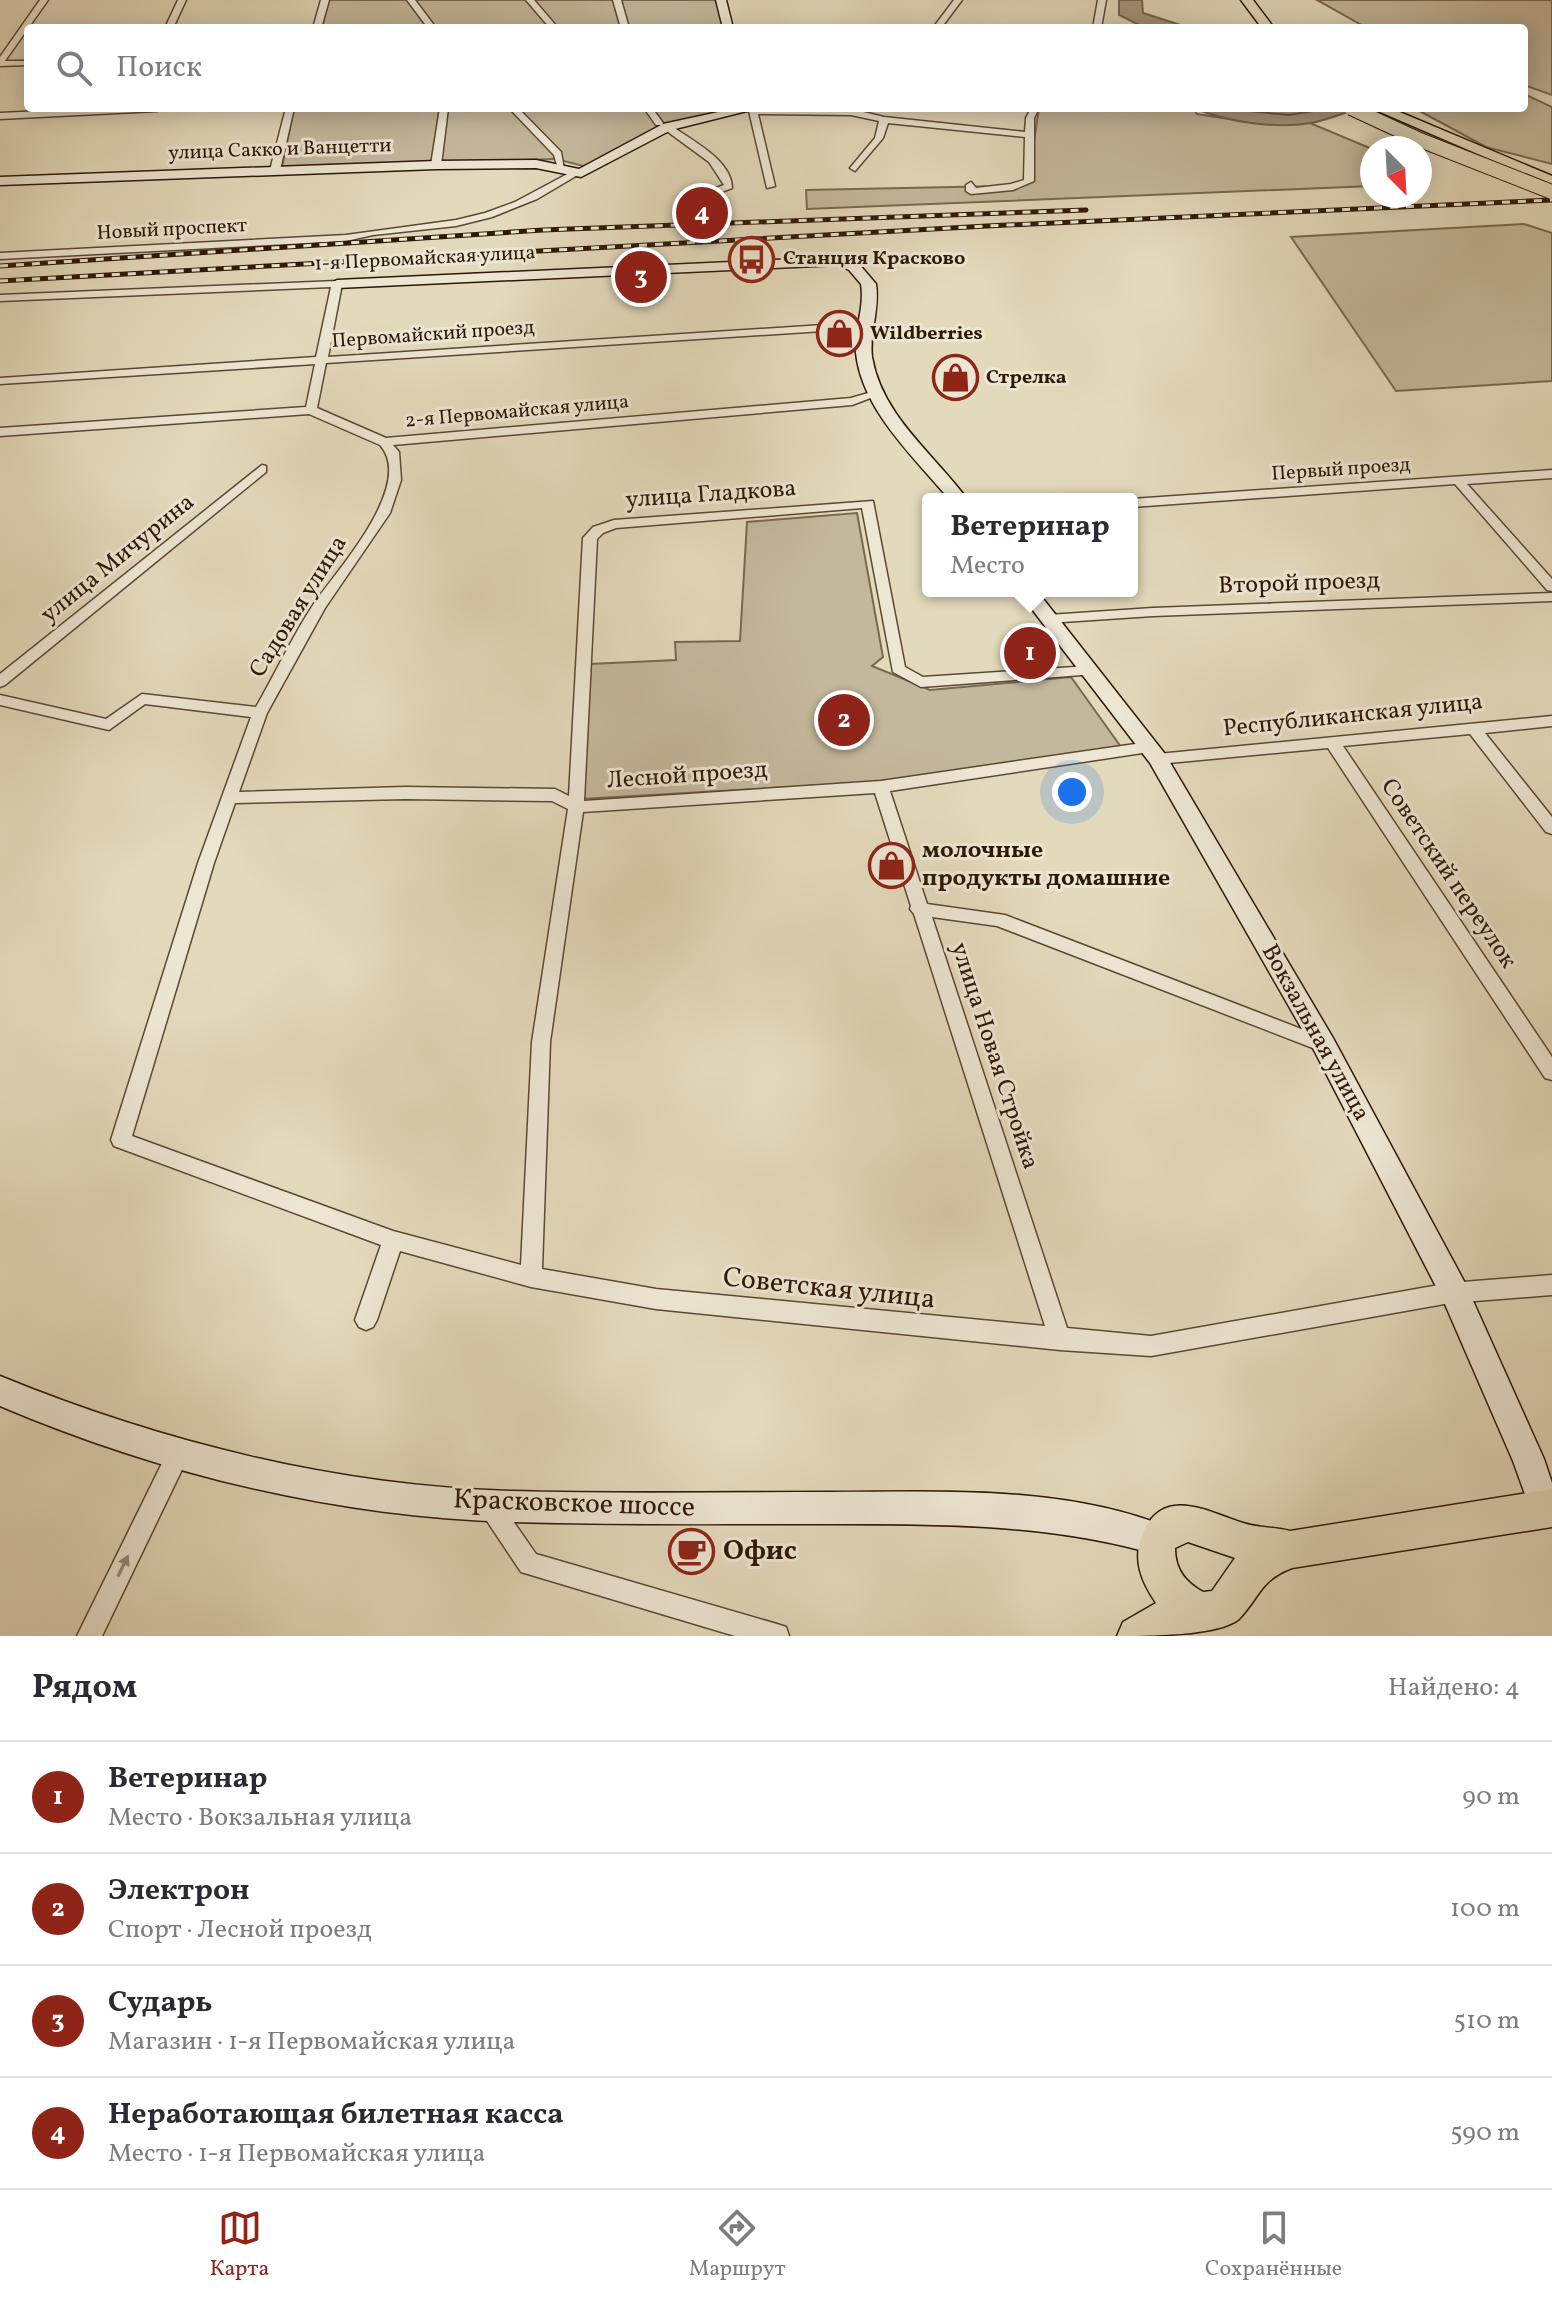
<!DOCTYPE html>
<html lang="ru">
<meta charset="utf-8">
<style>
body{margin:0;font-family:Vollkorn,serif;background:#f7f7f7;color:#2b2b33}
.compass{position:absolute;left:1360px;top:136px;width:72px;height:72px;border-radius:50%;background:#fff;box-shadow:0 4px 20px #0003;rotate:156deg}
.you{position:absolute;left:1072px;top:792px;width:28px;height:28px;margin:-20px;border:6px solid #fff;border-radius:50%;background:#1a73e8;box-shadow:0 0 0 12px #1a73e833}
.badge{display:grid;place-items:center;width:52px;height:52px;border-radius:50%;background:#8f2418;color:#fff;font-size:26px;font-weight:700}
.pin{position:absolute;translate:-50% -50%;border:4px solid #fff;box-shadow:0 2px 8px #0006}
.popup{position:absolute;left:922px;top:493px;width:216px;height:104px;box-sizing:border-box;display:grid;place-content:center;border-radius:8px;background:#fff;filter:drop-shadow(0 2px 6px #0005);font-size:26px;white-space:nowrap;color:#7c7c81}
.popup b{font-size:30px;color:#2b2b33}
.popup::after{content:'';position:absolute;left:50%;top:100%;margin-left:-16px;border:16px solid transparent;border-top-color:#fff}
.list{margin:0;padding:0;list-style:none}
h2{display:flex;justify-content:space-between;align-items:center;height:104px;margin:0;padding:0 32px;font-size:34px}
h2 small{font-size:26px;font-weight:400;color:#7c7c81}
.list li{display:grid;grid-template-columns:52px 1fr auto;gap:24px;align-items:center;box-sizing:border-box;height:112px;padding:0 32px;border-top:2px solid #e1e1e2}
.list b{display:block;font-size:30px;white-space:nowrap}
.list p{margin:0;font-size:26px;white-space:nowrap;color:#7c7c81}
.list em{font-size:26px;font-style:normal;color:#7c7c81}
.icon{flex:none;width:44px;height:44px;fill:none;stroke:currentColor;stroke-width:2;stroke-linecap:round;stroke-linejoin:round}
.map{position:relative;flex:none;width:1552px;height:1636px;overflow:hidden}
.search{position:absolute;background:#fff;box-shadow:0 4px 20px #0003;left:24px;right:24px;top:24px;height:88px;display:flex;align-items:center;gap:20px;box-sizing:border-box;padding:0 28px;border-radius:8px;color:#7c7c81;font-size:30px}
.sheet{height:552px;background:#fff}
nav{display:flex;justify-content:space-around;align-items:center;box-sizing:border-box;height:112px;border-top:2px solid #e1e1e2;background:#fff;font-size:22px;color:#7c7c81}
nav a{display:grid;justify-items:center;gap:4px}
nav .on{color:#8f2418}
.map>svg:first-child{display:block}
.green{fill:#c4b89c;stroke:#796851;stroke-width:2}
.water{fill:#a5977d;stroke:#75644d;stroke-width:2}
.lines{fill:none;stroke-linecap:round;stroke-linejoin:round}
.shore{stroke:#6a5842;stroke-width:2}
.building{fill:#8c7c64;stroke:#2e1806;stroke-width:2}
.street-casing{stroke:#5b4833;stroke-width:3}
.secondary-casing{stroke:#2e1806;stroke-width:3}
.primary-casing{stroke:#2e1806;stroke-width:3}
.street{fill:#ede6d3;fill-rule:evenodd}
.secondary{fill:#ede6d3;fill-rule:evenodd}
.primary{fill:#e3d9bb;fill-rule:evenodd}
.rail-casing{stroke:#2e1806;stroke-width:5}
.rail{stroke:#ede6d3;stroke-width:3;stroke-dasharray:8;stroke-linecap:butt}
.primary-bridge-casing{stroke:#2e1806;stroke-width:16;stroke-linecap:butt}
.primary-bridge{stroke:#e3d9bb;stroke-width:14}
.oneway{fill:#978977}
.labels{text-anchor:middle;dominant-baseline:central;stroke-width:6;stroke-linejoin:round;paint-order:stroke}
.far-street-label{font-size:20px;fill:#2e1806;stroke:#ede6d3}
.far-poi-label{font-size:20px;font-weight:bold;fill:#2e1806;stroke:#ede6d3;text-anchor:start}
.street-label{font-size:24px;fill:#2e1806;stroke:#ede6d3}
.poi-label{font-size:24px;font-weight:bold;fill:#2e1806;stroke:#ede6d3;text-anchor:start}
.near-street-label{font-size:28px;fill:#2e1806;stroke:#ede6d3}
.near-poi-label{font-size:28px;font-weight:bold;fill:#2e1806;stroke:#ede6d3;text-anchor:start}
</style>
<div class="map">
<svg width="1552" height="1636" viewBox="0 0 1552 1636">
<rect width="100%" height="100%" fill="#e3d9bb"/>
<filter id="stains"><feTurbulence type="fractalNoise" baseFrequency=".0025" numOctaves="4"/><feColorMatrix values="0 0 0 0 .2 0 0 0 0 .09 0 0 0 0 .02 0 0 0 .5 -.17"/></filter>
<radialGradient id="worn" r=".72"><stop offset=".6" stop-color="#630" stop-opacity="0"/><stop offset="1" stop-color="#630" stop-opacity=".3"/></radialGradient>
<!-- green -->
<g class="green">
<path d="M328,0H716L724,28H322Z"/>
<path d="M1317,0H1552V95L1524,85V28H1367Z"/>
<path d="M1524,94L1552,107V164L1486,147L1414,108H1524Z"/>
<path d="M294,108H747L668,124L587,167L556,159L282,167Z"/>
<path d="M1039,108H1193L1197,114L1256,123H1310L1372,149V186L807,209L806,190L1003,186L1028,180Z"/>
<path d="M1524,224L1552,233V381L1396,391L1291,237Z"/>
<path d="M857,513L883,657L872,666L930,690L1071,677L1121,747L877,782L581,799L590,664L676,660L675,642L740,641L747,522Z"/>
</g>
<!-- water -->
<g class="water">
<path d="M1119,0H1142L1143,13L1190,28H1145L1119,15Z"/>
<path d="M1194,108L1278,111L1359,108C1344,113 1327,120 1311,123C1275,129 1227,122 1194,108Z"/>
</g>
<g class="lines">
<!-- shore -->
<path class="shore" d="M1216,108L1289,115L1332,108"/>
</g>
<!-- building -->
<path class="building" d="M1037,640L1050,660L1022,665L1009,646Z"/>
<g class="lines">
<defs>
<g id="street">
<path d="M40,0H48L5,61H28V65L0,66V57Z"/>
<path d="M178,0H186L173,28H165Z"/>
<path d="M321,0H329L321,28H313Z"/>
<path d="M407,0H415L436,28H428Z"/>
<path d="M526,0H534L558,28H550Z"/>
<path d="M613,0H621L629,28H621Z"/>
<path d="M954,0H962L941,28H933Z"/>
<path d="M1098,0H1106L1101,28H1093Z"/>
<path d="M106,108H161L157,111L0,119V113Z"/>
<path d="M286,108H294L280,170L275,173L270,170Z"/>
<path d="M440,108H448L441,165L436,168L431,165Z"/>
<path d="M509,108H518L561,152L564,169H558L554,155Z"/>
<path d="M644,108H652L663,123L662,125H656Z"/>
<path d="M753,108L851,109L884,117L1025,132L1026,118L1031,108H1039L1034,118V181L1013,190L971,194L966,191V185L971,182L976,188L1011,184L1024,180L1025,137L888,123L883,138L855,171L850,168L875,138L879,121L851,115L758,114L775,186L767,188L749,111Z"/>
<path d="M664,125H670C691,140 732,160 732,188L695,202H689V198L724,185L709,162L664,129Z"/>
<path d="M573,171L581,173L537,199L492,217L456,226L373,235L346,241L0,259V253L346,235L456,220L485,213L515,202Z"/>
<path d="M337,281L342,284L328,357L869,322L874,325L869,328L326,363L317,408L386,438L851,398L875,391L881,394L852,405L393,445L399,452L401,480L390,513L325,608L267,713L239,792L405,787L555,789L569,796L583,538L593,527L614,520L873,501L905,667L923,677L1090,666L1095,668L1097,671L1095,674L921,687L893,672L862,508L616,528L603,533L597,539L584,801L881,781L1149,742L1154,743L1157,747L1149,752L890,791L927,904L1005,915L1330,1040L1333,1045L1330,1050L1324,1053L1318,1050L997,926L932,917L1067,1328L1151,1336L1450,1283L1552,1275V1295L1450,1303L1151,1356L1060,1350L656,1309L531,1287L400,1251L377,1320L373,1327L366,1330L359,1327L355,1320L381,1245L114,1146L111,1140L198,863L251,717L145,704L109,730L0,705V695L106,719L142,694L256,707C275,674 292,637 313,605C336,571 416,485 380,445L309,414L0,436V428L306,407L315,364L0,384V378L316,357L331,287L0,301V295ZM875,793L911,906L910,909L914,914L1045,1326L656,1289L542,1269L550,1042L583,812ZM405,799L552,801L568,809L532,1042L521,1265L393,1231L132,1136L214,863L235,803Z"/>
<path d="M262,465L266,466V472L5,685L0,687V674Z"/>
<path d="M1552,470V478L1467,484L1552,579V591L1547,590L1455,484L1132,507V499Z"/>
<path d="M1552,593V601L1153,616L1048,623L1041,619L1048,615L1153,608Z"/>
<path d="M1552,716V726L1485,733L1552,817V834L1546,832L1470,734L1343,746L1552,1057V1080L1545,1078L1328,748L1158,764L1150,759L1158,754Z"/>
<path d="M178,1444L186,1447L189,1455L102,1636H77L170,1447Z"/>
<path d="M489,1494L497,1498L536,1554L777,1624L786,1627L789,1636H735L521,1572L477,1506L481,1498Z"/>
</g>
<g id="secondary">
<path d="M716,0H726L733,28H723Z"/>
<path d="M737,108H759L671,130L581,177L536,168L436,169L0,185V177L436,161L536,160L579,169L663,124Z"/>
<path d="M840,257L859,264L876,284C880,309 869,333 872,357C882,416 934,454 967,499H949C914,457 862,410 856,353C854,329 865,307 861,284L849,270L838,265L337,288L330,284L337,280Z"/>
<path d="M1018,591H1037L1165,754L1333,1038L1465,1283L1544,1459L1552,1483V1521L1545,1524L1534,1519L1513,1461L1444,1302L1315,1052L1150,763Z"/>
<path d="M0,1376C161,1442 336,1486 511,1491C618,1494 725,1492 832,1492C943,1492 1067,1485 1172,1529L1177,1540L1172,1551L1161,1556C1051,1523 939,1524 825,1524C721,1524 615,1525 511,1522C336,1517 160,1474 0,1406Z"/>
</g>
<g id="primary">
<path d="M1241,0H1253L1274,28H1262Z"/>
<path d="M1371,108H1390L1552,176V186Z"/>
<path d="M1552,1489V1527L1292,1568C1260,1580 1260,1597 1239,1619C1219,1636 1146,1636 1117,1636L1123,1622L1156,1603C1141,1581 1132,1559 1143,1533C1163,1486 1207,1511 1240,1522C1256,1528 1274,1527 1290,1531ZM1188,1542L1235,1558L1212,1591L1203,1592C1185,1582 1175,1569 1175,1548Z"/>
</g>
</defs>
<!-- street casing -->
<use href="#street" class="street-casing"/>
<!-- secondary casing -->
<use href="#secondary" class="secondary-casing"/>
<!-- primary casing -->
<use href="#primary" class="primary-casing"/>
<!-- street -->
<use href="#street" class="street"/>
<!-- secondary -->
<use href="#secondary" class="secondary"/>
<!-- primary -->
<use href="#primary" class="primary"/>
<defs>
<g id="rail">
<path d="M0,266L543,230L1086,210"/>
<path d="M0,281L987,226L1552,200"/>
</g>
</defs>
<!-- rail casing -->
<use href="#rail" class="rail-casing"/>
<!-- rail -->
<use href="#rail" class="rail"/>
<defs>
<path id="primary-bridge" d="M1351,108L1420,140L1552,192"/>
</defs>
<!-- primary-bridge casing -->
<use href="#primary-bridge" class="primary-bridge-casing"/>
<!-- primary-bridge -->
<use href="#primary-bridge" class="primary-bridge"/>
</g>
<!-- one-way arrows -->
<defs><path id="oneway-solid" d="M-6-.8H1V-3.2L6.5 0L1 3.2V.8H-6Z" transform="scale(2)"/></defs>
<use class="oneway" href="#oneway-solid" transform="translate(123 1566) rotate(-64)"/>
<!-- icons -->
<defs>
<symbol id="bus-ring" viewBox="-11 -11 22 22"><circle r="9.5" fill="#ede6d3" stroke="#8f2418" stroke-width="1.5"/><path d="M-5-6H5V4H4V6H2V4H-2V6H-4V4H-5ZM-3.5-4V0h7V-4ZM-3.5 1.2v1.5H-2V1.2ZM2 1.2v1.5H3.5V1.2Z" fill="#8f2418"/></symbol>
<symbol id="shop-ring" viewBox="-11 -11 22 22"><circle r="9.5" fill="#ede6d3" stroke="#8f2418" stroke-width="1.5"/><path d="M-5-2.5h2.3a2.7 3.5 0 0 1 5.4 0H5L5.5 6h-11ZM-1.5-2.5h3a1.5 2.3 0 0 0-3 0Z" fill="#8f2418"/></symbol>
<symbol id="cafe-ring" viewBox="-11 -11 22 22"><circle r="9.5" fill="#ede6d3" stroke="#8f2418" stroke-width="1.5"/><path d="M-5.5-4.5H6V0H3Q3 3.5 0 3.5H-2.5Q-5.5 3.5-5.5 0ZM3-3.2v2h1.7v-2ZM-6 4.5H4V6H-6Z" fill="#8f2418"/></symbol>
</defs>
<g fill-rule="evenodd">
<use href="#bus-ring" x="726" y="234" width="51" height="51"/>
<use href="#shop-ring" x="814" y="308" width="51" height="51"/>
<use href="#shop-ring" x="930" y="352" width="51" height="51"/>
<use href="#shop-ring" x="866" y="840" width="51" height="51"/>
<use href="#cafe-ring" x="666" y="1526" width="51" height="51"/>
</g>
<g class="labels">
<!-- far-street labels -->
<g class="far-street-label">
<text transform="translate(280 150) rotate(-2)">улица Сакко и Ванцетти</text>
<text transform="translate(172 230) rotate(-3)">Новый проспект</text>
<text transform="translate(425 259) rotate(-3)">1-я Первомайская улица</text>
<text transform="translate(433 335) rotate(-4)">Первомайский проезд</text>
<text transform="translate(517 412) rotate(-5)">2-я Первомайская улица</text>
<text transform="translate(1341 470) rotate(-4)">Первый проезд</text>
</g>
<!-- far-poi labels -->
<g class="far-poi-label">
<text x="783" y="259">Станция Красково</text>
<text x="870" y="334">Wildberries</text>
<text x="986" y="378">Стрелка</text>
</g>
<!-- street labels -->
<g class="street-label">
<text transform="translate(711 495) rotate(-4)">улица Гладкова</text>
<text transform="translate(118 559) rotate(-39)">улица Мичурина</text>
<text transform="translate(1299 584) rotate(-2)">Второй проезд</text>
<text transform="translate(299 607) rotate(-58)">Садовая улица</text>
<text transform="translate(1353 716) rotate(-6)">Республиканская улица</text>
<text transform="translate(687 776) rotate(-4)">Лесной проезд</text>
<text transform="translate(1448 874) rotate(56)">Советский переулок</text>
<text transform="translate(1315 1033) rotate(61)">Вокзальная улица</text>
<text transform="translate(994 1056) rotate(72)">улица Новая Стройка</text>
</g>
<!-- poi labels -->
<g class="poi-label">
<text x="922" y="851">молочные<tspan x="922" dy="28">продукты домашние</tspan></text>
</g>
<!-- near-street labels -->
<g class="near-street-label">
<text transform="translate(829 1289) rotate(6)">Советская улица</text>
<text transform="translate(574 1504) rotate(2)">Красковское шоссе</text>
</g>
<!-- near-poi labels -->
<g class="near-poi-label">
<text x="723" y="1551">Офис</text>
</g>
</g>
<rect width="100%" height="100%" filter="url(#stains)"/>
<rect width="100%" height="100%" fill="url(#worn)"/>
</svg>
<svg class="compass" viewBox="-18 -18 36 36"><path d="M0-13l5 13h-10z" fill="#e53935"/><path d="M0 13l5-13h-10z" fill="#7c7c81"/></svg>
<div class="you"></div>
<div class="pin badge" style="left:1030px;top:653px">1</div>
<div class="popup"><b>Ветеринар</b>Место</div>
<div class="pin badge" style="left:844px;top:720px">2</div>
<div class="pin badge" style="left:641px;top:277px">3</div>
<div class="pin badge" style="left:702px;top:213px">4</div>
<div class="search"><svg class="icon" aria-label="search" viewBox="0 0 24 24"><circle cx="10" cy="10" r="6"/><path d="M15 15l6 6"/></svg>Поиск</div>
</div>
<section class="sheet">
<h2>Рядом<small>Найдено: 4</small></h2>
<ul class="list">
<li><span class="badge">1</span><div><b>Ветеринар</b><p>Место · Вокзальная улица</p></div><em>90 m</em></li>
<li><span class="badge">2</span><div><b>Электрон</b><p>Спорт · Лесной проезд</p></div><em>100 m</em></li>
<li><span class="badge">3</span><div><b>Сударь</b><p>Магазин · 1-я Первомайская улица</p></div><em>510 m</em></li>
<li><span class="badge">4</span><div><b>Неработающая билетная касса</b><p>Место · 1-я Первомайская улица</p></div><em>590 m</em></li>
</ul>
</section>
<nav>
<a class="on"><svg class="icon" aria-label="map" viewBox="0 0 24 24"><path d="M3 6l6-2 6 2 6-2v14l-6 2-6-2-6 2zM9 4v14M15 6v14"/></svg>Карта</a>
<a><svg class="icon" aria-label="directions" viewBox="0 0 24 24"><path d="M12 3l9 9-9 9-9-9zM9 14v-3h6M13 9l2 2-2 2"/></svg>Маршрут</a>
<a><svg class="icon" aria-label="saved" viewBox="0 0 24 24"><path d="M7 4h10v16l-5-4-5 4z"/></svg>Сохранённые</a>
</nav>
